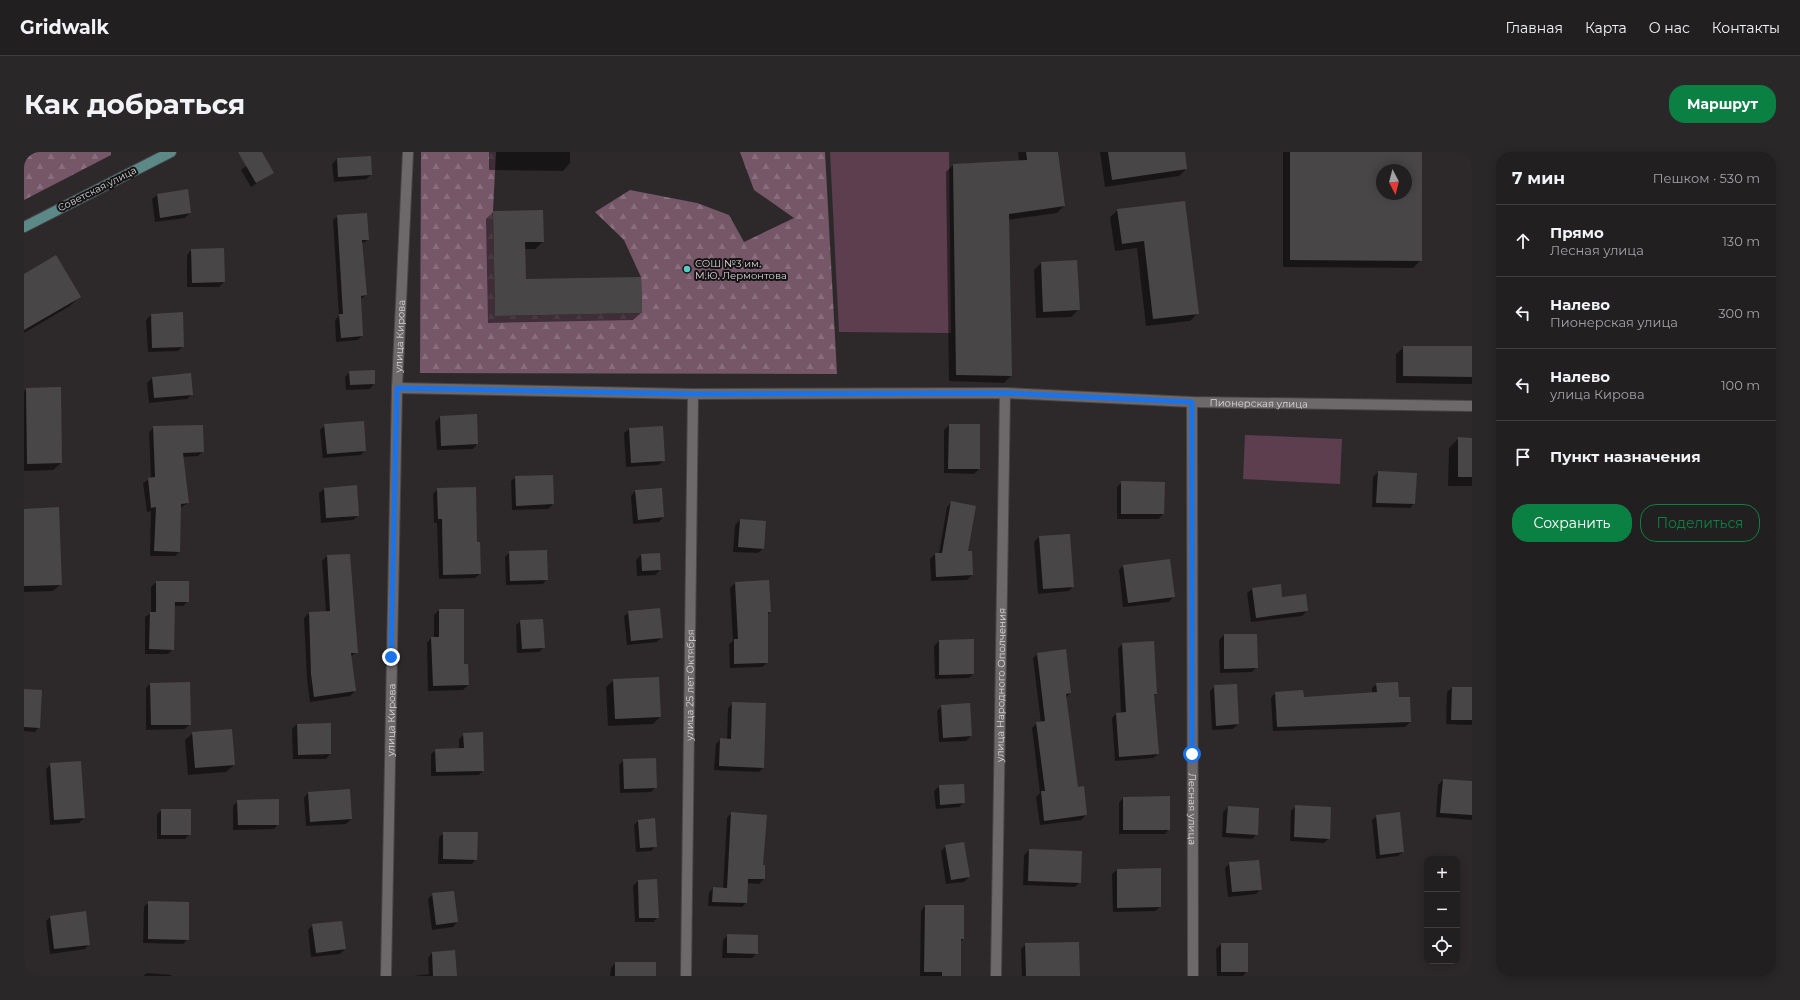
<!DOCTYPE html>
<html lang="ru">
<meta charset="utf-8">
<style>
body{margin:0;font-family:Montserrat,sans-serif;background:#2a2729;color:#f1f3f6}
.controls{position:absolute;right:12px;bottom:12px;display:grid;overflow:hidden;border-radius:8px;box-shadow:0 2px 10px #0003}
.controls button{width:36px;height:36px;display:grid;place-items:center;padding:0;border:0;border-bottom:1px solid #3f3d3e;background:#221f20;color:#f1f3f6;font:20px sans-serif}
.compass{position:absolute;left:1352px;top:12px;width:36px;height:36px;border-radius:50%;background:#221f20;box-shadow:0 2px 10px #0003;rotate:173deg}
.stop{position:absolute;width:12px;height:12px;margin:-9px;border:3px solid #1a73e8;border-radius:50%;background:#fff}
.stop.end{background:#1a73e8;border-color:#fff;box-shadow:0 1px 4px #0008}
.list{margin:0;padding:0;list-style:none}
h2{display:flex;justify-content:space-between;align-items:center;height:52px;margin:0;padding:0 16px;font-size:17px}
h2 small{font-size:13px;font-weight:400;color:#a2a2a5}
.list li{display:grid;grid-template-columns:26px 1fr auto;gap:12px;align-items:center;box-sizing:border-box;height:72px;padding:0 16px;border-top:1px solid #3f3d3e}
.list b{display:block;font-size:15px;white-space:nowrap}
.list p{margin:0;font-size:13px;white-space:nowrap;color:#a2a2a5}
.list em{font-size:13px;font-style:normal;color:#a2a2a5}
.actions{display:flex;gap:8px;padding:12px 16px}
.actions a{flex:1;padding:9px 0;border:1px solid #0b8043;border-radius:16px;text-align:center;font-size:14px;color:#0b8043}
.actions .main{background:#0b8043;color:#fff}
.icon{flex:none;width:22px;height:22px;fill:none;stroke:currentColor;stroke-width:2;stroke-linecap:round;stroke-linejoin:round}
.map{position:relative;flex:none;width:1448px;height:824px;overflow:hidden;border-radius:16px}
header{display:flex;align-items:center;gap:24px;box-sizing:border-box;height:56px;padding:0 20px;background:#221f20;border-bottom:1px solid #3f3d3e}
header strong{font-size:19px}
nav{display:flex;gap:22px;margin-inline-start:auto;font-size:14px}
.intro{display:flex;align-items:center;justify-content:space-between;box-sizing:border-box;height:96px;padding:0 24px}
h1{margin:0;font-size:28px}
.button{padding:10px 18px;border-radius:16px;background:#0b8043;color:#fff;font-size:14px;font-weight:700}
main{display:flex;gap:24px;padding:0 24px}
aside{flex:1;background:#221f20;border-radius:16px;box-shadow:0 2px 10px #0003}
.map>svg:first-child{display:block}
.forest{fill:url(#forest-firs)}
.park{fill:#5c3e4f}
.shadow{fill:#0007;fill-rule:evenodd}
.building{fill:#494648;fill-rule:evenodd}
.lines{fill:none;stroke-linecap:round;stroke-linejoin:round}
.street-casing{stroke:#484547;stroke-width:12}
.secondary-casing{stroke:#484547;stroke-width:12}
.street{stroke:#6d696b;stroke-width:10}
.secondary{stroke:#5b8988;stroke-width:10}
.route{stroke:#1a73e8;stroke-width:5}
.poi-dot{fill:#54cdc7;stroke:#141213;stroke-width:1.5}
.labels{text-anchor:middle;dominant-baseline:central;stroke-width:4;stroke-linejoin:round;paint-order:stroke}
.street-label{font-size:10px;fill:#d9d6d8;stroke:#141213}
.poi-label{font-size:10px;fill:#d9d6d8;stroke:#141213;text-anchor:start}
</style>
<header>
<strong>Gridwalk</strong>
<nav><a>Главная</a><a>Карта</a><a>О нас</a><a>Контакты</a></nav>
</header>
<div class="intro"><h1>Как добраться</h1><a class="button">Маршрут</a></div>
<main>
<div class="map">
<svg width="1448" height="824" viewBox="0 0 1448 824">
<defs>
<pattern id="forest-firs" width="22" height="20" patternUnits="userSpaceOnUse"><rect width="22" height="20" fill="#765768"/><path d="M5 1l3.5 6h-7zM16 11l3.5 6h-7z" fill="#896e7d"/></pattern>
</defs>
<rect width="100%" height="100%" fill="#2d292b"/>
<!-- forest -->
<g class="forest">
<path d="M0,0H87V3L0,48Z"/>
<path d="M397,0H472L469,59L471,164L618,161L617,125L600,88L571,60L606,38L673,51L705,63L720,90L770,66L730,38L716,0H801L813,222L396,221Z"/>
</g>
<!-- park -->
<g class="park">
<path d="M806,0H925L927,181L815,180Z"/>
<path d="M1221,283L1318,287L1316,332L1219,327Z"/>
</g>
<!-- shadow -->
<g class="shadow">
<path d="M465,0H546V11L539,19L465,18Z"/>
<path d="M994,0H1033L1040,54L1033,61L984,68L987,224L980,231L925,229L922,20L929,13L995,10Z"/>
<path d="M1076,0H1160L1162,17L1155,24L1081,35Z"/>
<path d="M1259,0H1397V108L1389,116L1259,115ZM1358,18H1382V42H1358Z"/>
<path d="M313,7L347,23L342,27L310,30L308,12Z"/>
<path d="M222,14L248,21L227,35L217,18Z"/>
<path d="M163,39L166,61L161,66L131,70L128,47L133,43Z"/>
<path d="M1160,50L1174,161L1166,169L1122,174L1113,96L1091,99L1086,65L1094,58Z"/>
<path d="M469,60L519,90L511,97H500L501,128L617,161L609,168L464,171L462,67Z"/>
<path d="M314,64L344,88L337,92L342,143L337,147L338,184L334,188L312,190L311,168L315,164L309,68Z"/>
<path d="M167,98L200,130L195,135H163V103Z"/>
<path d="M1052,109L1055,157L1047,165L1012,166L1010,118L1017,111Z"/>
<path d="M0,123L55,145L46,154L0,181Z"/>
<path d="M158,162L159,194L154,199L124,200L122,168L127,163Z"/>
<path d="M1380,195H1448V232L1372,231V202Z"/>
<path d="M326,220L350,232L346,237L322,238L321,225Z"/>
<path d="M166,223L168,242L163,247L125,251L123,231L128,226Z"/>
<path d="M3,237L37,311L29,318L0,319V239Z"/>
<path d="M416,265L453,292L449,297L413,298L411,270Z"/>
<path d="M301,273L341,298L337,303L299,306L296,278Z"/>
<path d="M925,273H955V317L950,322L920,321V278Z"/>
<path d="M130,275L179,299L174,304L158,305L164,351L156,356L155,400L151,404H126L127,359L123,360L119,331L127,326L125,280Z"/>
<path d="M605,277L640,308L635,313L602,315L600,281Z"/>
<path d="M1435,286L1448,287V334H1424L1425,296Z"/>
<path d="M1354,320L1390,352L1386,356L1348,355L1349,325Z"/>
<path d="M528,324L529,352L524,357L488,358L487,329L492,325Z"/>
<path d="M1098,330L1139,362L1135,367H1093V335Z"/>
<path d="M332,334L334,364L329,368L297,371L295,341L300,337Z"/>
<path d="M414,337L456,422L451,426L415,427L413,371H410L409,342Z"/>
<path d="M611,339L639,365L635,370L609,372L607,344Z"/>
<path d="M928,350L948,423L943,428L907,429L906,407L911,402H915L923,355Z"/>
<path d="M0,358L37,432L29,439L0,440Z"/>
<path d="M716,368L739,397L734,401L709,400L711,373Z"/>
<path d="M1015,385L1049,434L1045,439L1014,442L1010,390Z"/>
<path d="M486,400L523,427L519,432L482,433L481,405Z"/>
<path d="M325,403L333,500L326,505L331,539L326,544L286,550L283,527L280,466L285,461L302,460L298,409L303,404Z"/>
<path d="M617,403L636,418L631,423L613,424L612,408Z"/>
<path d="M1099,414L1149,445L1145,450L1099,455L1095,418Z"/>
<path d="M744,429L746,460L743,463V511L738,515L706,516L705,492L709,489L706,436L711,431Z"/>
<path d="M132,430L164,449L159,454H150L149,497L144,502H121V465L127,461V435Z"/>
<path d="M1228,437L1258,446L1283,459L1278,464L1227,470L1223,441Z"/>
<path d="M415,458L439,513L444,533L439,538L404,539L403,491L407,486H410V463Z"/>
<path d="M605,460L638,485L633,490L603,493L600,464Z"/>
<path d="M497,469L520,495L515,500L493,501L492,473Z"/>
<path d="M1200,483L1232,516L1228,520L1196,521L1195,488Z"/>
<path d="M915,489L949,522L945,526L911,527L910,494Z"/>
<path d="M1099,492L1132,542L1129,544L1134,602L1129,606L1091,609L1088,566L1092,562L1097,561L1094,496Z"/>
<path d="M1014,502L1046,541L1042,546L1053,636L1062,663L1057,668L1016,673L1012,645L1016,641L1008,576L1013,571H1017L1009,506Z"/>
<path d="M590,528L636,565L629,572L584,574L582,535Z"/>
<path d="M126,532L166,572L161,577L122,578V536Z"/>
<path d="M1353,532L1374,546L1386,570L1381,575L1249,579L1247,546L1251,541L1279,546L1348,542V536Z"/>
<path d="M1191,534L1214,572L1209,577L1188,578L1186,539Z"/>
<path d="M1428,536H1448V573L1422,572L1423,540Z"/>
<path d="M0,538L15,575L11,580L0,579Z"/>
<path d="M709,551L739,616L735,620L690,618L692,592L697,587H703L704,556Z"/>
<path d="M918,554L947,584L942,589L915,590L913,559Z"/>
<path d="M273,572H306V602L302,607H269L268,577Z"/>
<path d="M169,581L210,613L202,620L164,623L161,588Z"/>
<path d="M440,582L459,618L455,623L407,624V602L412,598L435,597V587Z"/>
<path d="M600,608L632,635L627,640L596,641L595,613Z"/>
<path d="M27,612L60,666L55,671L26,673L22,617Z"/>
<path d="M1419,628L1448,630V668L1412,665L1414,633Z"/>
<path d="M939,633L940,650L935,655L912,657L910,639L915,634Z"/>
<path d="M284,641L327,667L322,672L282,674L280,646Z"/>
<path d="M1099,646L1145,677L1141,682H1095V651Z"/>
<path d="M214,649L254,672L250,677L209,678V654Z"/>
<path d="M1272,654L1305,686L1300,691L1266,689L1267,659Z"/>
<path d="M1204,655L1234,657L1233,682L1228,687L1198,685L1199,660Z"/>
<path d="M138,658L166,682L161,687H133V662Z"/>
<path d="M707,661L738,714L740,727L735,732L723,731L722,751L718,755L684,754L685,741L689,736L699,737L703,666Z"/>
<path d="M1353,664L1379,700L1374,704L1352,707L1348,668Z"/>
<path d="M614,669L632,694L627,699L612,700L610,673Z"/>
<path d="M420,681L452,707L448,712H414L415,685Z"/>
<path d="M922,694L945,725L940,730L922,732L917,699Z"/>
<path d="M1005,698L1056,730L1051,735L999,733L1000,703Z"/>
<path d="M1206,711L1237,737L1232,742L1204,745L1201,716Z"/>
<path d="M1093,718L1136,755L1131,759L1089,760L1088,722Z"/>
<path d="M614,729L634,765L629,770H611L609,734Z"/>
<path d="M409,742L433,770L429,775L408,778L404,747Z"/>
<path d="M125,750L164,787L159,792L119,791L120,755Z"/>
<path d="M901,754L939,787L936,790V824H896L897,759Z"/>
<path d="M26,765L65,792L61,797L26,802L22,769Z"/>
<path d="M289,773L321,797L316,802L287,805L284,778Z"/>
<path d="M703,784L733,801L728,806H698L699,788Z"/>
<path d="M1002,792L1055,824H998L997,797Z"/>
<path d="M1197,792L1223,819L1219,824H1193L1192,797Z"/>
<path d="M408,801L432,824H389L405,822L404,806Z"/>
<path d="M591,811L631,824H586L587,816Z"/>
<path d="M1448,811V824H1446Z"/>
<path d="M123,821L148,823L147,824H119Z"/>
</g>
<!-- building -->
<g class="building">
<path d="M214,0H238L250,21L232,31Z"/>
<path d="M1002,0H1034L1041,54L985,62L988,224L932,223L929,12L1003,8Z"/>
<path d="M1084,0H1161L1163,17L1088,28Z"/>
<path d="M1266,0H1398V109L1266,108ZM1358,18H1382V42H1358Z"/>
<path d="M347,4L348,23L314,25L313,6Z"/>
<path d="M164,37L167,61L136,66L133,42Z"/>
<path d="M1161,49L1175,162L1129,167L1120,89L1098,92L1093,57Z"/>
<path d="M519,58L520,90H501L502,127L617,125L618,161L471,164L469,59Z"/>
<path d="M343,61L345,88H338L343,143L337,144L339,184L317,186L315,162H319L313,63Z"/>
<path d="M200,96L201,130L168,131L167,97Z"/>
<path d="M32,103L57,145L0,178V122Z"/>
<path d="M1053,108L1056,158L1019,160L1017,110Z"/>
<path d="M159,160L160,195L128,196L127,162Z"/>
<path d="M1379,194H1448V225L1379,224Z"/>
<path d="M351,218V232L326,233L325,219Z"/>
<path d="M167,221L169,243L130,246L128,225Z"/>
<path d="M37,235L38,311L3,312L2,236Z"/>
<path d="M453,262L454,292L417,294L416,264Z"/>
<path d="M340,269L342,299L303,302L300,272Z"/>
<path d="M925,272H956V317H924Z"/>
<path d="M179,273L180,300L159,301L165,351L157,352L156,400L130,399L132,355L127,356L124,326L131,325L129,274Z"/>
<path d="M639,274L641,309L607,311L605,276Z"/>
<path d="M1434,285L1448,286V325H1434Z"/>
<path d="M1354,319L1393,321L1391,352L1352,351Z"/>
<path d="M529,323L530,352L492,354L491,324Z"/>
<path d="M1097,329L1141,330L1140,362H1097Z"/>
<path d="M333,333L335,364L302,366L300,336Z"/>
<path d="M452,335L453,390H456L457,422L419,423L418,367H414L413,336Z"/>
<path d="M638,336L640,365L614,368L611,338Z"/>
<path d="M927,349L952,354L944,399H948L949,423L912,425L911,401H918Z"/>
<path d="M35,355L38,433L0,434V357Z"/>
<path d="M716,367L742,369L740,397L714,395Z"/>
<path d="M1046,382L1050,435L1019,437L1015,384Z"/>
<path d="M523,398L524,428L486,429L485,399Z"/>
<path d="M636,401L637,418L618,419L617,402Z"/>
<path d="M326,402L334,501H327L332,539L290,545L287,522L285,460L306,459L303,403Z"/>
<path d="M1146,407L1151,445L1104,451L1099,413Z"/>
<path d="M745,428L747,460H744V511L710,512V487H714L711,430Z"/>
<path d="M132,429H165V450H151L150,498L125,497L126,460H132Z"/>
<path d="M1257,432L1258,445L1282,442L1284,459L1232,466L1228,436Z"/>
<path d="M636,456L639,486L607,489L604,459Z"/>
<path d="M415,457H440V512H444L445,533L409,534L407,485H415Z"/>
<path d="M519,467L521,496L498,497L496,468Z"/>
<path d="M1200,482H1233L1234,516L1200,517Z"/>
<path d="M950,487V522L915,523V488Z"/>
<path d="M1130,489L1133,542H1130L1135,602L1095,605L1092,561L1102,560L1098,491Z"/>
<path d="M1042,497L1047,541L1042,542L1054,635L1060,634L1063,663L1020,669L1017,639H1021L1012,570L1021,569L1013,501Z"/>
<path d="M635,525L637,565L591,567L589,527Z"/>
<path d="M166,530L167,573H127L126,531Z"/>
<path d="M1374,530L1375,545H1386L1387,570L1253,575L1251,540L1279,538L1280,545L1353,540L1352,531Z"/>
<path d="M1213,532L1215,572L1192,574L1190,533Z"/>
<path d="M1428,535H1448V568H1427Z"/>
<path d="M0,537L18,538L16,576L0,575Z"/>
<path d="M708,550L742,551L740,616L695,614L696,586L707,587Z"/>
<path d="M946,551L948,584L919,586L917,553Z"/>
<path d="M307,571V602L274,603L273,572Z"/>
<path d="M208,577L211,613L171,616L168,580Z"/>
<path d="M459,580L460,619L412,620L411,597L440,596L439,581Z"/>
<path d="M632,606L633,636L600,637L599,607Z"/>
<path d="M57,609L61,666L30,668L26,611Z"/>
<path d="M1419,627L1448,629V663L1416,661Z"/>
<path d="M940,632L941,651L916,653L915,633Z"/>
<path d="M326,637L328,667L286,670L284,640Z"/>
<path d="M1146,644V678H1099V645Z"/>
<path d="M255,647V673H214L213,648Z"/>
<path d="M1271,653L1307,655L1306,687L1270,685Z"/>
<path d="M1204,654L1235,656L1234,683L1202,681Z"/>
<rect x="137" y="657" width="30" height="26"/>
<path d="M707,660L743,663L739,713H741V727H724L723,751L688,750L689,735L703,736Z"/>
<path d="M1376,660L1380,700L1356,703L1352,663Z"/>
<path d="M631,666L633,695L616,696L614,668Z"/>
<path d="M419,680H454L453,708L419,707Z"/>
<path d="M940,690L946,725L927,728L921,693Z"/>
<path d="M1005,697L1058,699L1057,731L1004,729Z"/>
<path d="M1235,708L1238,738L1208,740L1205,710Z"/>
<path d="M1137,716V755L1093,756V717Z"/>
<path d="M633,727L635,766H615L614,728Z"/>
<path d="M430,739L434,770L412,773L408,741Z"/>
<path d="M124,749L165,750V788L124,787Z"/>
<path d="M901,753H940V787H937V824H918V820H900Z"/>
<path d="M62,759L66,793L30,797L26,764Z"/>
<path d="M318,769L322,797L292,801L288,772Z"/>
<path d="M703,782L734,783V802L703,801Z"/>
<path d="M1055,790L1056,824H1002L1001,791Z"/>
<rect x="1197" y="791" width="27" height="29"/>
<path d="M431,798L433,824H409L408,800Z"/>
<rect x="591" y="810" width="41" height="14"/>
</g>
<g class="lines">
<defs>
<g id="street">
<path id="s1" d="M373,236L669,242L981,241L1168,250L1448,254"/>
<path id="s2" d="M1168,250L1169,824"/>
<path id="s3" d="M362,824L373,236L384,0"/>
<path id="s4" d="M662,824L669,242"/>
<path id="s5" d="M972,824L981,241"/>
</g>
<path id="secondary" d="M0,75L147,0"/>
</defs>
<!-- street casing -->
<use href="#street" class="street-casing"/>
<!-- secondary casing -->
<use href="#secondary" class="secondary-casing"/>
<!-- street -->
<use href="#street" class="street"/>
<!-- secondary -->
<use href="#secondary" class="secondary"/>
</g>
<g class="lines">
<!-- route -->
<path class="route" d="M367,505L373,236L669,242L981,241L1168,250V602"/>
</g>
<!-- markers -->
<circle class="poi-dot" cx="663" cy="117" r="4"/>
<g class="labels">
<!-- street labels -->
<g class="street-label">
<text transform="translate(73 37) rotate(-27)">Советская улица</text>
<text stroke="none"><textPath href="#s3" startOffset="640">улица Кирова</textPath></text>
<text stroke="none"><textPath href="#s1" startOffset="862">Пионерская улица</textPath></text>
<text stroke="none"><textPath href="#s4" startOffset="291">улица 25 лет Октября</textPath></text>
<text stroke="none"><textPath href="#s5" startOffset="291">улица Народного Ополчения</textPath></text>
<text stroke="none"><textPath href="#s3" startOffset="256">улица Кирова</textPath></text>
<text stroke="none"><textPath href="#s2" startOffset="407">Лесная улица</textPath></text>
</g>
<!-- poi labels -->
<g class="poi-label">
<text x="671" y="111">СОШ №3 им.<tspan x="671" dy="12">М.Ю. Лермонтова</tspan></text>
</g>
</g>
</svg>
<div class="controls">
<button>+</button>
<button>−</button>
<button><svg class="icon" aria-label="locate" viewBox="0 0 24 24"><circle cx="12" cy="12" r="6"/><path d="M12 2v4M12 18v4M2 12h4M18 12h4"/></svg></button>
</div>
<svg class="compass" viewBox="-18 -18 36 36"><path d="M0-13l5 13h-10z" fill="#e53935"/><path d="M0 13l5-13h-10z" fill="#a2a2a5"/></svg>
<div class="stop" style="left:1168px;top:602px"></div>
<div class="stop end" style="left:367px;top:505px"></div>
</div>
<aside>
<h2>7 мин<small>Пешком · 530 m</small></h2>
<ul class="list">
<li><svg class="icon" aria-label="ahead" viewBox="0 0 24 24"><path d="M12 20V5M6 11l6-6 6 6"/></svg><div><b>Прямо</b><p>Лесная улица</p></div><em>130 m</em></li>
<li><svg class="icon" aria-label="left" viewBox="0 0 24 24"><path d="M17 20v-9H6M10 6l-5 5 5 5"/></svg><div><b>Налево</b><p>Пионерская улица</p></div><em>300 m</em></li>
<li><svg class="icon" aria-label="left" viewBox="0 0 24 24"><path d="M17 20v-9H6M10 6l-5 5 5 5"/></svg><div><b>Налево</b><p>улица Кирова</p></div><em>100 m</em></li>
<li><svg class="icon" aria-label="arrive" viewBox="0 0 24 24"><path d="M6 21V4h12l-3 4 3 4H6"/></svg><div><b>Пункт назначения</b></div></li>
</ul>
<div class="actions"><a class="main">Сохранить</a><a>Поделиться</a></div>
</aside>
</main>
